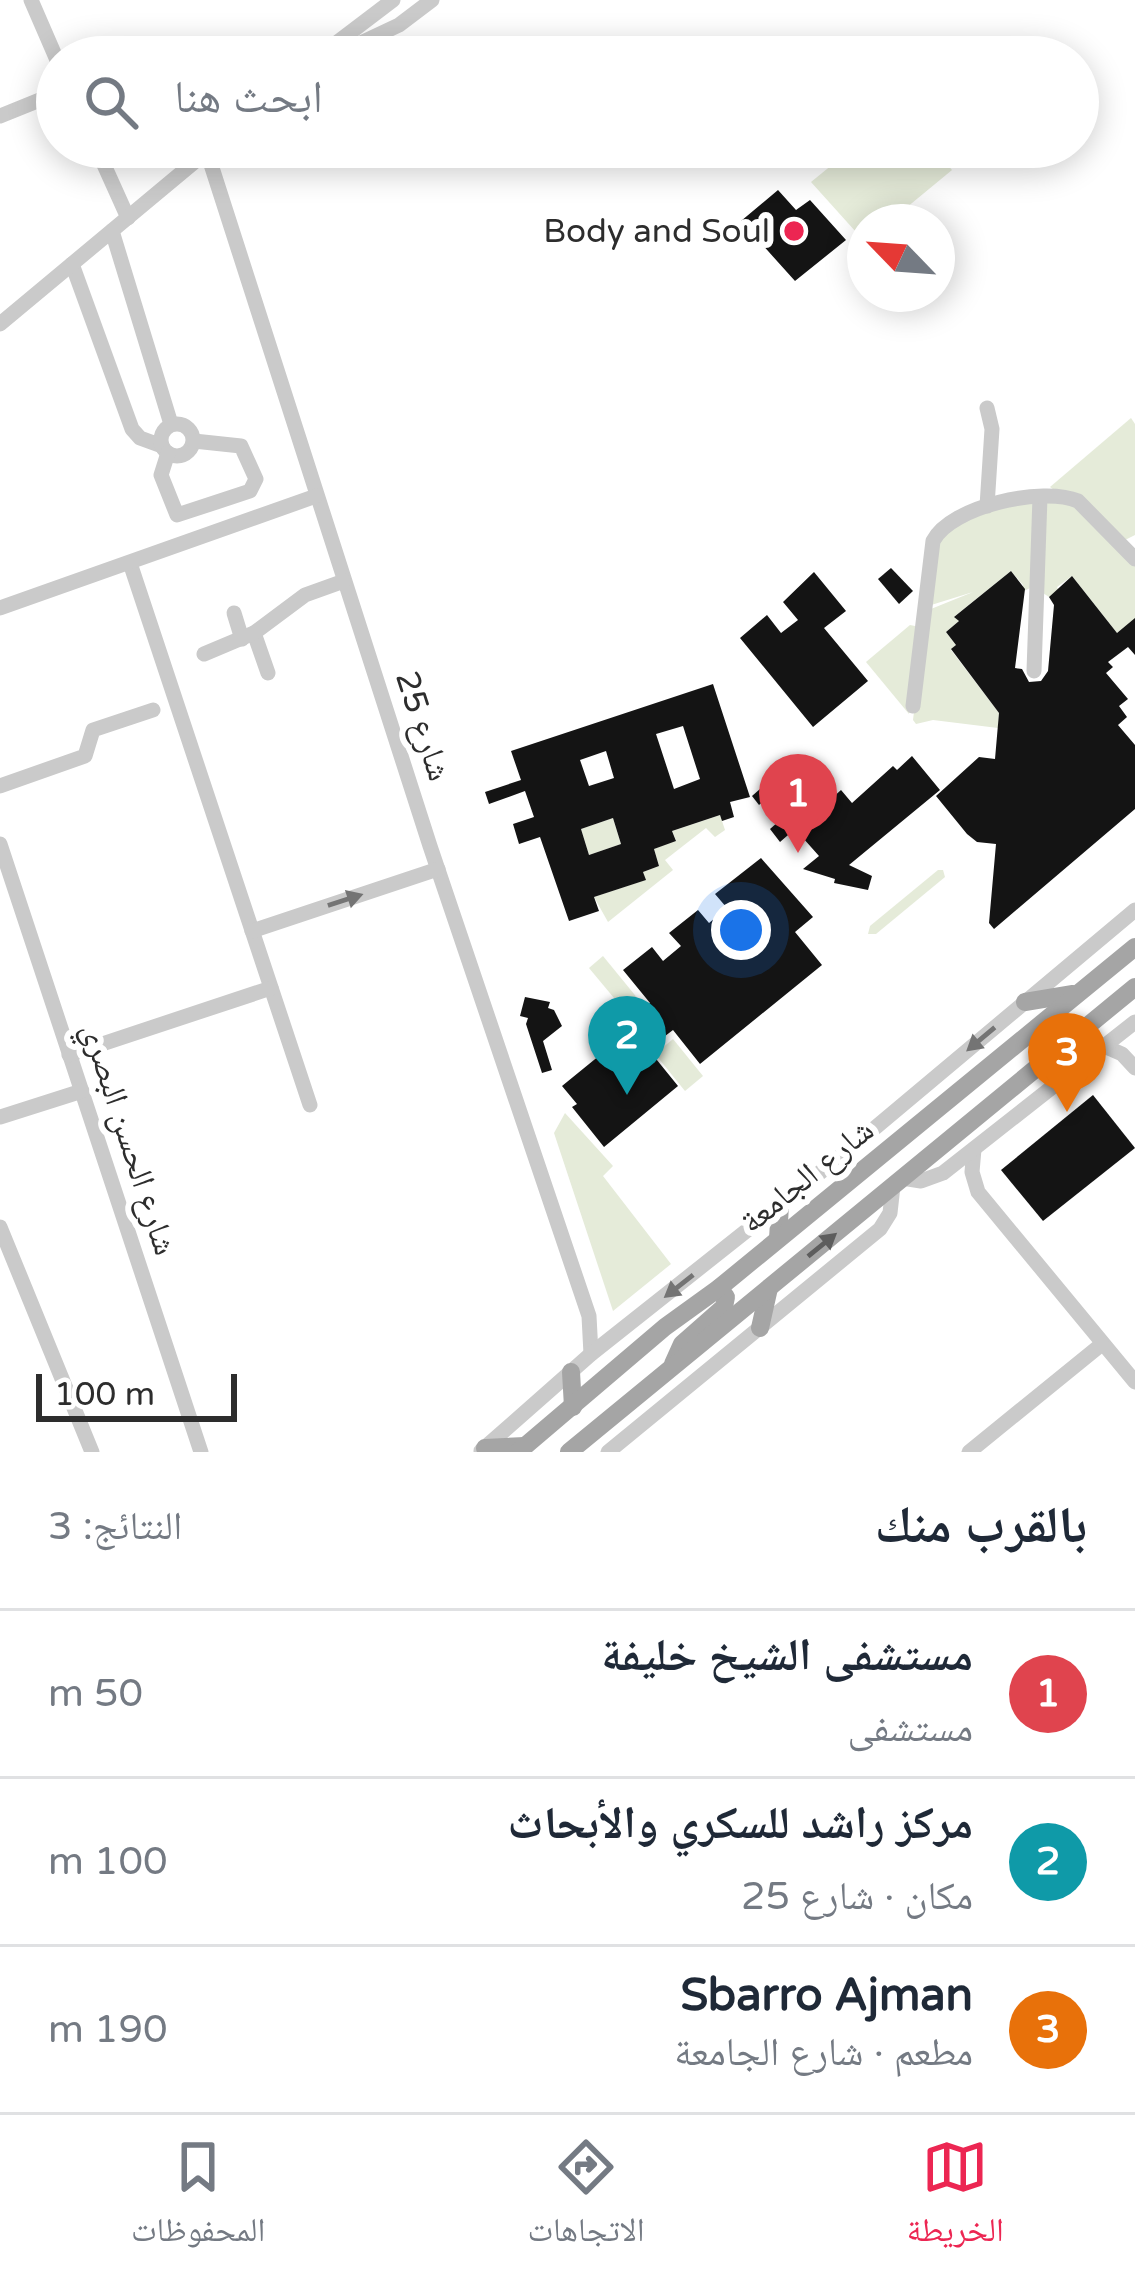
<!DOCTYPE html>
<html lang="ar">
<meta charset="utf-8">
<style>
body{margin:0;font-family:"Varela Round","Noto Naskh Arabic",sans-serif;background:#f2f2f3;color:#1f2937;direction:rtl}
.compass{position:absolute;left:847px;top:204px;width:108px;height:108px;border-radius:50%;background:#fff;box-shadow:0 6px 30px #0003;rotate:295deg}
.scale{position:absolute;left:36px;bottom:30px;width:201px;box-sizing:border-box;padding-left:12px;border:6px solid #2d2d2d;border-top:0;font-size:33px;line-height:42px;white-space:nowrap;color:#2d2d2d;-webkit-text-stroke:9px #fff;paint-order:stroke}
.you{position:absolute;left:741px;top:930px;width:42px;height:42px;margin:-30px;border:9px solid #fff;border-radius:50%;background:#1a73e8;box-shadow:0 0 0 18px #1a73e833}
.badge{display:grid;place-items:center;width:78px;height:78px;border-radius:50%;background:#ec2652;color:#fff;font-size:39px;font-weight:700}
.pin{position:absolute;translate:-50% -99px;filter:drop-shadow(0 3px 6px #0008)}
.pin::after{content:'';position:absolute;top:63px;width:42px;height:36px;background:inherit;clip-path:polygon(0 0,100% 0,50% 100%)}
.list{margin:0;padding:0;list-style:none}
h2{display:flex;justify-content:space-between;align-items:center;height:156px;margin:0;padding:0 48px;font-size:51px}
h2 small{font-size:39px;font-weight:400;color:#747a83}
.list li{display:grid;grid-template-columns:78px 1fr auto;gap:36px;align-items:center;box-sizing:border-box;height:168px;padding:0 48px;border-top:3px solid #e0e1e3}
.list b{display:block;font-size:45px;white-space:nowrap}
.list p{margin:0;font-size:39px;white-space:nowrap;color:#747a83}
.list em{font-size:39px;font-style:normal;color:#747a83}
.icon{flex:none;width:66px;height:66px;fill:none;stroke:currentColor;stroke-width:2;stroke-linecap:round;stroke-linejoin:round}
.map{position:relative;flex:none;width:1135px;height:1452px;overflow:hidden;direction:ltr}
.search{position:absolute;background:#fff;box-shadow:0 6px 30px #0003;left:36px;right:36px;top:36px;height:132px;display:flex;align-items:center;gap:30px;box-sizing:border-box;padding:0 42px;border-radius:66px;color:#747a83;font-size:45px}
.sheet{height:660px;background:#fff}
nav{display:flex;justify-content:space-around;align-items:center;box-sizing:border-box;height:168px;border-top:3px solid #e0e1e3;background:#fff;font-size:33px;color:#747a83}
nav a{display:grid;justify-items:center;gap:6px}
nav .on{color:#ec2652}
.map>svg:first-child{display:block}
.green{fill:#e5ebd9}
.building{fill:#141414;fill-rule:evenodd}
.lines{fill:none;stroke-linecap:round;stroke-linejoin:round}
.minor{stroke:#cacaca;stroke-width:15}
.major{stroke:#a5a5a5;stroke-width:18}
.oneway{fill:#747474}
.oneway2{fill:#5d5d5d}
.poi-dot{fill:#ec2652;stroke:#fff;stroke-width:4.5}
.labels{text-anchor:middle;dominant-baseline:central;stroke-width:12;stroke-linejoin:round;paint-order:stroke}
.poi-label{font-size:33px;fill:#2d2d2d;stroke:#fff;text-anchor:end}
.street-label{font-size:33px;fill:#2d2d2d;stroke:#fff}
</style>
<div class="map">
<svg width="1135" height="1452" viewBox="0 0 1135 1452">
<rect width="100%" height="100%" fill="#fff"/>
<!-- green -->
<g class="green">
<path d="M854,147H932L952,170L889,222H865V242L811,182Z"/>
<path d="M1131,418L1135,424V535L1123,541L1050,487Z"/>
<path d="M1070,500L1135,562V619L1117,633L1072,576L1057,587L1060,593L1049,597L1040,591L1044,502Z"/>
<path d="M1028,501L1036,506L1034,586L1022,592L1023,585L1011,571L955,616L959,621L946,632L956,645L951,650L999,713L998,728L933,720L916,724L913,720L926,611L973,592L928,606L934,546L952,521Z"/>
<path d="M910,625L920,627L909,714L866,662Z"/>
<path d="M720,815L725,830L715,837L706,828L665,860L673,870L608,922L594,897L645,880L643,872L659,866L654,849L676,840L672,831Z"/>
<path d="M613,818L621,844L589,855L581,829Z"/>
<path d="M938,870H943L945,877L876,934H868L870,926Z"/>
<path d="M603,956L643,1005L629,1016L589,968Z"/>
<path d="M673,1039L703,1076L685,1091L655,1054Z"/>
<path d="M565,1113L613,1166L603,1176L671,1264L613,1311L554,1133Z"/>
</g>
<!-- building -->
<g class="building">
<path d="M778,190L796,210L810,200L846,240L795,281L741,221Z"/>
<path d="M891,568L913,591L899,604L878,579Z"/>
<path d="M1011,571L1025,589L1015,668L1022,669L1029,682L1041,681L1048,671L1054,605L1049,597L1072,576L1117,633L1135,618V655L1128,647L1108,662L1113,667L1106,673L1128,699L1119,706L1127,717L1118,725L1135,745V809L994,929L989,923L996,844L977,842L967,834L936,796L979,757L995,759L999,713L951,649L956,645L946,632L959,621L954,617Z"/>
<path d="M814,572L846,611L824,628L868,681L813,727L740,638L767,615L781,633L798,620L783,602Z"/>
<path d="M713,684L750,797L730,802L734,817L722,821L720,815L672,831L676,841L654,849L659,866L643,872L646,880L594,897L599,911L569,921L540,837L519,844L513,824L534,817L525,791L489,804L485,792L521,780L511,751ZM683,726L700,779L674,789L656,734ZM606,751L614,778L589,786L580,760ZM613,818L621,844L589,855L581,829Z"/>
<path d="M912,756L940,790L849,865L872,876L868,890L834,883L835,879L803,869L819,856L795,829L780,842L770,829L818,787L830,800L841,790L852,803L893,766L897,770Z"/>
<path d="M791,762L798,771L759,805L752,796Z"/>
<path d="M761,858L813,917L795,932L822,965L700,1064L673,1030L648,1049L678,1086L604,1147L572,1107L577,1104L562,1086L605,1051L600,1045L605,1036L613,1032L618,1040L637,1025L631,1018L650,1003L623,970L652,947L663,961L681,946L669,933L698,910L709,923L727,908L715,894Z"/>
<path d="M525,997L550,1002L548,1008L554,1010L562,1026L543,1041L552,1070L542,1073L526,1024L528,1018L520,1016Z"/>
<path d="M1093,1095L1135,1148L1043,1221L1001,1170Z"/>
</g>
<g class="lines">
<!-- minor -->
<g class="minor">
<path d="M31,0L57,60"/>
<path d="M318,57L393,0"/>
<path d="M331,57L399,25L432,0"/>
<path d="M0,116L57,93"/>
<path d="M96,147L128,218"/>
<path d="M207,152L430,846L589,1316L591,1354"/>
<path d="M112,231L171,424"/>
<path d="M72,264L132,429L140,438L162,446"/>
<path d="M0,324L210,149"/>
<circle cx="177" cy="440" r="16"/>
<path d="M168,453L161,475L177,515L250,491L256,479L241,446L194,441"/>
<path d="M987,506L992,429L987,408"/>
<path d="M130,563L310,1105"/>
<path d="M0,608L316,496"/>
<path d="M234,613L242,639"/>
<path d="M254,633L268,673"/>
<path d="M204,654L254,633L305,595L344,581"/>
<path d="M1034,671L1040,497"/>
<path d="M913,706L933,541C951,506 1043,486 1078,501L1135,559"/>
<path d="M0,786L85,756L93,730L153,710"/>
<path d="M0,844L201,1452"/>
<path d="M252,931L438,869"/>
<path d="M1106,1047L1122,1054L1135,1068"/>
<path d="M69,1055L271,988"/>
<path d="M0,1117L82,1091"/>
<path d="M974,1149L972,1172L978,1192L1135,1382"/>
<path d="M902,1178L921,1181L943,1173L1135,1022"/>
<path d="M0,1227L92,1452"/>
<path d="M481,1451L591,1354L851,1148L1135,910"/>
<path d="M608,1452L880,1229L890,1213L893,1186"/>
<path d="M969,1452L1102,1344"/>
</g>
<!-- major -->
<g class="major">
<path d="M1025,1002L1073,994"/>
<path d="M778,1239L780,1205"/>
<path d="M760,1328L769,1288"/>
<path d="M673,1364L682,1344L724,1307L726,1297L719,1288"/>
<path d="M571,1372L573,1407"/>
<path d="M485,1448L525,1446"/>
<path d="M518,1452L665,1327L719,1288L1135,947"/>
<path d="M569,1452L1135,987"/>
</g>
</g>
<!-- one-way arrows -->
<defs><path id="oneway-solid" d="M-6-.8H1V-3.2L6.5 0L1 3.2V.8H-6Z" transform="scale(3)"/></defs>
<g class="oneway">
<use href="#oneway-solid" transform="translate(345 900) rotate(-18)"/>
<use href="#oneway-solid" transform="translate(981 1039) rotate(140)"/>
<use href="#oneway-solid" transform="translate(679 1286) rotate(142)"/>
</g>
<use class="oneway2" href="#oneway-solid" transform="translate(822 1245) rotate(-39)"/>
<!-- markers -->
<circle class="poi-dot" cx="794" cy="231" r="12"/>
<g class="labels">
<!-- poi labels -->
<g class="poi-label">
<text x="770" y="231">Body and Soul</text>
</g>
<!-- street labels -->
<g class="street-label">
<text transform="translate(423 726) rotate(72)">شارع 25</text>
<text transform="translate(129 1139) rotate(72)">شارع الحسن البصري</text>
<text transform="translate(807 1176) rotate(-39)">شارع الجامعة</text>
</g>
</g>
</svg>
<svg class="compass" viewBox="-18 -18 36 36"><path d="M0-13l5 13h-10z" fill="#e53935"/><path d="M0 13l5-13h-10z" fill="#747a83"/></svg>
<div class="scale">100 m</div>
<div class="you"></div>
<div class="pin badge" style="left:798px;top:853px;background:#e0444e">1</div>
<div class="pin badge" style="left:627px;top:1095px;background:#0f9aa8">2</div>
<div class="pin badge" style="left:1067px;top:1112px;background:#e8710a">3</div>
<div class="search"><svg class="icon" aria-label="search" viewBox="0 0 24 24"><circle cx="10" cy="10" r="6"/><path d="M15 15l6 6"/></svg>ابحث هنا</div>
</div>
<section class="sheet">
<h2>بالقرب منك<small>النتائج: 3</small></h2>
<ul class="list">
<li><span class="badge" style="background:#e0444e">1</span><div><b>مستشفى الشيخ خليفة</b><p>مستشفى</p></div><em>50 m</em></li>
<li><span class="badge" style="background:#0f9aa8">2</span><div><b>مركز راشد للسكري والأبحاث</b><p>مكان · شارع 25</p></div><em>100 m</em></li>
<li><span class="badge" style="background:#e8710a">3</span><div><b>Sbarro Ajman</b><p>مطعم · شارع الجامعة</p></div><em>190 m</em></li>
</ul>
</section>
<nav>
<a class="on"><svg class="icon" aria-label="map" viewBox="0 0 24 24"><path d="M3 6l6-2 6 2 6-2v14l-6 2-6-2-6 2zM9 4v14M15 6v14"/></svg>الخريطة</a>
<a><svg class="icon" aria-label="directions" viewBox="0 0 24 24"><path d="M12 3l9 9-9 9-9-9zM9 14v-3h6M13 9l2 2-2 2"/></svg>الاتجاهات</a>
<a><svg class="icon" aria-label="saved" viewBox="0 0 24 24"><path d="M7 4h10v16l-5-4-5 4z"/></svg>المحفوظات</a>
</nav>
